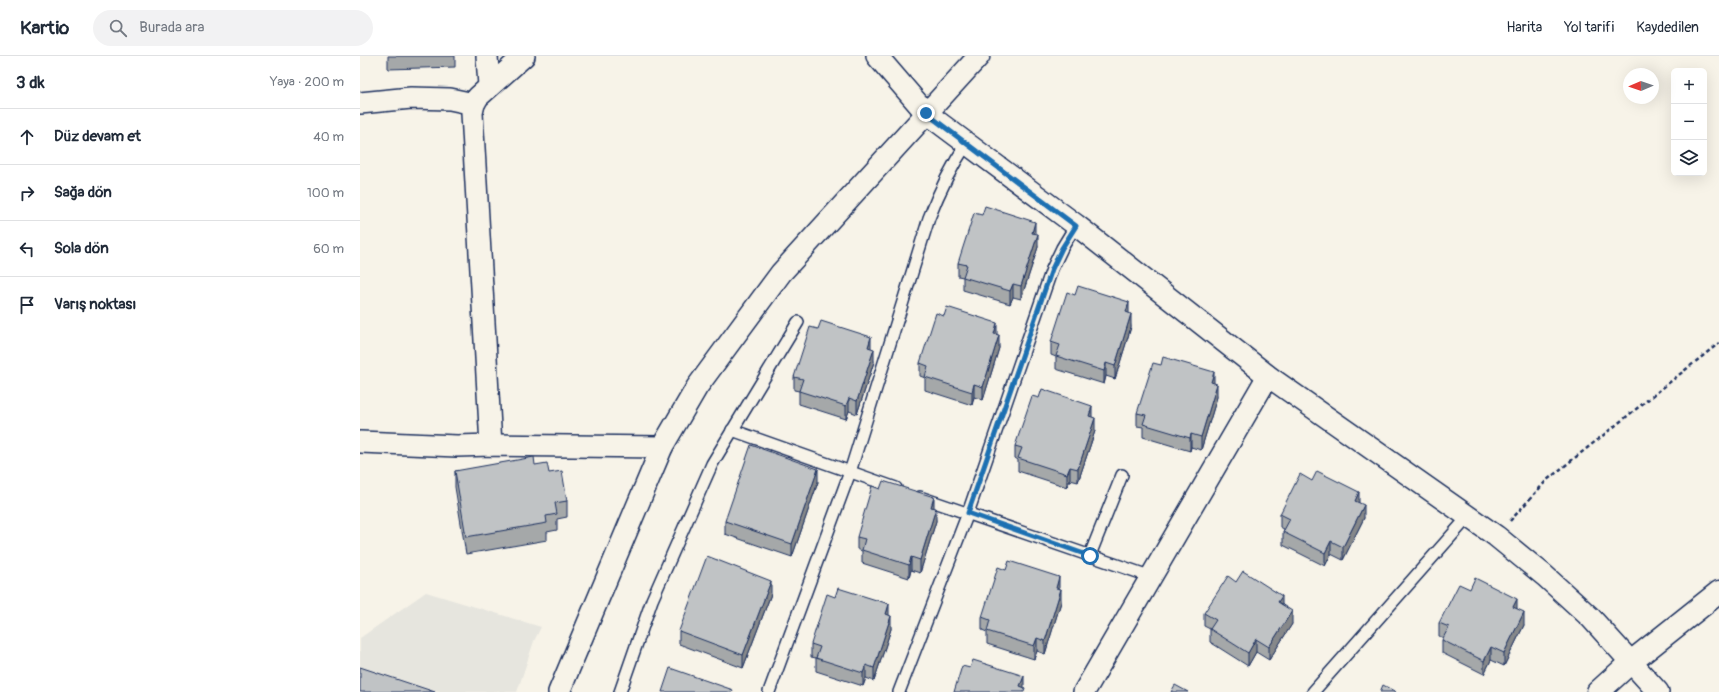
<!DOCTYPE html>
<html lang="tr">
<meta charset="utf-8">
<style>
body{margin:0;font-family:Pangolin,sans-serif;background:#f2f2f3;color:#1f2937}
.controls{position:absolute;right:12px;top:12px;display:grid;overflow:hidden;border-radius:6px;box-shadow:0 4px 16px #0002}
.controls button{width:36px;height:36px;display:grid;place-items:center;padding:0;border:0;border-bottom:1px solid #e0e1e3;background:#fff;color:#1f2937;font:20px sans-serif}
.compass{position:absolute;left:1263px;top:12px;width:36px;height:36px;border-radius:50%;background:#fff;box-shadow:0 4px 16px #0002;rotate:268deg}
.stop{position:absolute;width:12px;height:12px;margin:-9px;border:3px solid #1f6fb2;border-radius:50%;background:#fff}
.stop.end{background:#1f6fb2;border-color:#fff;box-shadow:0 1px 4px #0008}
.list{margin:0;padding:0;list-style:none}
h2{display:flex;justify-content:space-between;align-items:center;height:52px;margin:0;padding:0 16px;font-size:17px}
h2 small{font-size:13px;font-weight:400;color:#747a83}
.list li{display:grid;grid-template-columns:26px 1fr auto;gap:12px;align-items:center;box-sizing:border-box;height:56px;padding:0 16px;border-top:1px solid #e0e1e3}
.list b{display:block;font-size:15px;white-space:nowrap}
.list em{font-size:13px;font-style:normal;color:#747a83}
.icon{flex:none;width:22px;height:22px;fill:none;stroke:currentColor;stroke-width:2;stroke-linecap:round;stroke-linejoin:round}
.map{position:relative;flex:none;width:1359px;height:636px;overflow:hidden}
header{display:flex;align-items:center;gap:24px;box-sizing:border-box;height:56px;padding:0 20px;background:#fff;border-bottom:1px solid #e0e1e3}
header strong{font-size:19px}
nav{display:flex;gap:22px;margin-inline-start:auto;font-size:14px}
.search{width:280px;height:36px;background:#f2f2f3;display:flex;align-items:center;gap:10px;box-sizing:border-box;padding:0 14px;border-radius:22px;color:#747a83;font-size:15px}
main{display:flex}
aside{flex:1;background:#fff}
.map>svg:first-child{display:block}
.built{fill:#e6e5de}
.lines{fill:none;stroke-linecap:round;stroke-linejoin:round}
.lane-casing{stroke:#1b2f5e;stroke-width:14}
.street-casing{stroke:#1b2f5e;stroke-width:24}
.secondary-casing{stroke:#1b2f5e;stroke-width:25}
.path{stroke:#1b2f5e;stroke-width:2.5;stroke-dasharray:4 3;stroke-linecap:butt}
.lane{stroke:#f7f3e8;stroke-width:11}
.street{stroke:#f7f3e8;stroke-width:21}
.secondary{stroke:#f7f3e8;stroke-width:22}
.wall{fill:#a5a8a9;stroke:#1b2f5e}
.shaded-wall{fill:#86888a;stroke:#1b2f5e}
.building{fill:#c0c3c5;stroke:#1b2f5e}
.route{stroke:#1f6fb2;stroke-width:5}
</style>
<header>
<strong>Kartio</strong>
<div class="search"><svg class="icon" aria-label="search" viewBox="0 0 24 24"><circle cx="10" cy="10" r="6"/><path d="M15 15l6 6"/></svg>Burada ara</div>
<nav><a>Harita</a><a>Yol tarifi</a><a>Kaydedilen</a></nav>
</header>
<main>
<aside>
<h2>3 dk<small>Yaya · 200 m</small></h2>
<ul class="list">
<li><svg class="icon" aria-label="ahead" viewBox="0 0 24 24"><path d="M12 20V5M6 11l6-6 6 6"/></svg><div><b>Düz devam et</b></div><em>40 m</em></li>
<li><svg class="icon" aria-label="right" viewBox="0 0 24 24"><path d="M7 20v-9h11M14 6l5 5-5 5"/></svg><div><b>Sağa dön</b></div><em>100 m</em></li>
<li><svg class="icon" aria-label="left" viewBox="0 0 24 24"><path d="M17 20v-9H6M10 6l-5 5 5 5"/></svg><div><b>Sola dön</b></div><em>60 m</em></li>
<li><svg class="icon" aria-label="arrive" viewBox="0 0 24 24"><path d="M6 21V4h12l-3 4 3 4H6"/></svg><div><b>Varış noktası</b></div></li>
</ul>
</aside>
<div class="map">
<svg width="1359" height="636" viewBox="0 0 1359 636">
<rect width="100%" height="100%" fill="#f7f3e8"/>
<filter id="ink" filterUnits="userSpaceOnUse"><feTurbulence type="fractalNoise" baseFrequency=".025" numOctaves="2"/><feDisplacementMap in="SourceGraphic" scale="8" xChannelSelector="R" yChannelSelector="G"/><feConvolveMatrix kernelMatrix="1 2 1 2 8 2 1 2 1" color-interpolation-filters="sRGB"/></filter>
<g filter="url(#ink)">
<!-- built -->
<path class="built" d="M66,536L181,571L174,585L157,636H0V582Z"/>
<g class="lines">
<defs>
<g id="lane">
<path d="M372,374L536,432"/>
<path d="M560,441L792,521"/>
<path d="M730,499L762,419"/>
<path d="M260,636L292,544L352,408L438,266"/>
<path d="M409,636L490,416L569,162C579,136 591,111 607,87"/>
<path d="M539,636L608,457L692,213L702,192L716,169"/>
<path d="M953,636L1108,461"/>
</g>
<g id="street">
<path d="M127,0L129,30"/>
<path d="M517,0L566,57L716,169L908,320L1136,480L1185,520L1231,562L1298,636"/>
<path d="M0,47L51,42L90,43L114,48"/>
<path d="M0,386L97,390L131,389L302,391"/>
<path d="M131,389L112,57L114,48L118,41L164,0"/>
<path d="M199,636L302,391L337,331L421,217L619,0"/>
<path d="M724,636L908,320"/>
</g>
<path id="secondary" d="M1238,636L1271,606L1359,536"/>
</defs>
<!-- lane casing -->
<use href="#lane" class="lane-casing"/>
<!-- street casing -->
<use href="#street" class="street-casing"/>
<!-- secondary casing -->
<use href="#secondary" class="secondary-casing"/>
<!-- path -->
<path class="path" d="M1150,465L1187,424L1359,287"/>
<!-- lane -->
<use href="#lane" class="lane"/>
<!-- street -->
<use href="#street" class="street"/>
<!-- secondary -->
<use href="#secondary" class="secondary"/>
</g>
<!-- wall -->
<g class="wall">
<path d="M28,0H95V11L28,13Z"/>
<path d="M675,178L678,191L661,243L653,241L650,248L603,234V221L598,220V207Z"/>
<path d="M769,257L771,271L755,323L746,320L744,328L696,313V301L691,299V286Z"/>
<path d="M637,279L639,292L623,344L614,341L612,349L565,334V322L560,320V307Z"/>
<path d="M511,292L514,306L497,358L489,355L486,363L439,348V335L434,334V321Z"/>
<path d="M854,327L857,341L841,394L831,391L830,395L783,381V371L777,370V357Z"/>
<path d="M732,361L735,375L718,426L710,424L707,431L658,415V404L655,402V390Z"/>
<path d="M95,415L189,417L207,445V461L197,463V474L187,476V484L106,498L95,431Z"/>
<path d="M952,425L999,447L1004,462L983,504L971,498L965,510L923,489V476L924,473L920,471V458Z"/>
<path d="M458,426L432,501L365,478V465Z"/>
<path d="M574,452L576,465L560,517L551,514L549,522L502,507V495L497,493V481Z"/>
<path d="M876,526L922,548L932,568L909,604L896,596L888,610L850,586V573L844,570V557Z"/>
<path d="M699,532L701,546L685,598L677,595L674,603L627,588V576L622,574V561Z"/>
<path d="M1110,533L1157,553L1164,569L1144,610L1131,604L1124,618L1082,597V584L1084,582L1079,580V567Z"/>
<path d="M411,538L383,612L319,588V575Z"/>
<path d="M529,559L531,573L514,625L506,622L503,630L456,615V602L451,601V588Z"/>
</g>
<!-- shaded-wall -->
<g class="shaded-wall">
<path d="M675,166V179L672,177Z"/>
<path d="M678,178V191L661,243V230Z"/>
<path d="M653,228V241L650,248V235Z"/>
<path d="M769,246V259L766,256Z"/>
<path d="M771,258V271L755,323V310Z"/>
<path d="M637,267V280L634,278Z"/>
<path d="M639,279V292L623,344V331Z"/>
<path d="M511,281V294L508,291Z"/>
<path d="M514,293V306L497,358V345Z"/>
<path d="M746,307V320L744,328V315Z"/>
<path d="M854,316V329L851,326Z"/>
<path d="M614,328V341L612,349V336Z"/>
<path d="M857,328V341L841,394V381Z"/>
<path d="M489,342V355L486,363V350Z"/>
<path d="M732,350V363L729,360Z"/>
<path d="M735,362V375L718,426V413Z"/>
<path d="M831,378V391L830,395V382Z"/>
<path d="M710,411V424L707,431V418Z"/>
<path d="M458,413V426L432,501V488Z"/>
<path d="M999,436V449L995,445Z"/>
<path d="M574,441V453L571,451Z"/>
<path d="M1004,449V462L983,504V491Z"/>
<path d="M576,452V465L560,517V504Z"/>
<path d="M971,485V498L965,510V497Z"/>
<path d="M551,501V514L549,522V509Z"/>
<path d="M699,521V534L696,532Z"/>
<path d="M411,525V538L383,612V599Z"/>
<path d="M701,533V546L685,598V585Z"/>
<path d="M922,540V553L918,546Z"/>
<path d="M1157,543V556L1153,551Z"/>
<path d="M529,548V561L526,558Z"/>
<path d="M932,555V568L909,604V591Z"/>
<path d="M1164,556V569L1144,610V597Z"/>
<path d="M531,560V573L514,625V612Z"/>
<path d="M677,582V595L674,603V590Z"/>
<path d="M896,583V596L888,610V597Z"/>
<path d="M1131,591V604L1124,618V605Z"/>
<path d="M506,609V622L503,630V617Z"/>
<path d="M664,620V633L660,630Z"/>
</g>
<!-- building -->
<g class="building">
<path d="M625,150L675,166L672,177L678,178L661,230L653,228L650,235L603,221L607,209L598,207L614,157L622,159Z"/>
<path d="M718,230L769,246L766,256L771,258L755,310L746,307L744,315L696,300L700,289L691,286L707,236L715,239Z"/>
<path d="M587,251L637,267L634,278L639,279L623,331L614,328L612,336L565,321L568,310L560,307L576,257L584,260Z"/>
<path d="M461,265L511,281L508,291L514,293L497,345L489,342L486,350L439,335L443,323L434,321L450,271L458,273Z"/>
<path d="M803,301L854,316L851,326L857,328L841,381L831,378L830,382L783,368L786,359L777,357L793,307L801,309Z"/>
<path d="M682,333L732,350L729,360L735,362L718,413L710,411L707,418L658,402L662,392L655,390L672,340L679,342Z"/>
<path d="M391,389L458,413L432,488L365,465Z"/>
<path d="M174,401L175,409L187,407L189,417L202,415L207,445L195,447L197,458L186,460L187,467L106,481L95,415Z"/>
<path d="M957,415L999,436L995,445L1004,449L983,491L971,485L965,497L923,476L930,463L920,458L940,418L952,425Z"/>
<path d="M523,425L574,441L571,451L576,452L560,504L551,501L549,509L502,494L505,483L497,481L512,430L520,433Z"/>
<path d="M347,500L411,525L383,599L319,575Z"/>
<path d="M649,505L699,521L696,532L701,533L685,585L677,582L674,590L627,575L630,564L622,561L638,511L646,514Z"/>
<path d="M883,515L922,540L918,546L932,555L909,591L896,583L888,597L850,573L856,564L844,557L868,520L876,526Z"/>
<path d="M1115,522L1157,543L1153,551L1164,556L1144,597L1131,591L1124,605L1082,584L1089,571L1079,567L1099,528L1110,533Z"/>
<path d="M478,532L529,548L526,558L531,560L514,612L506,609L503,617L456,602L460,591L451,588L467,538L475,541Z"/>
<path d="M613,604L664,620L660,630L665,632L664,636H594L602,610L610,612Z"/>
<path d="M0,611L75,636H0Z"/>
<path d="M310,612L373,634L372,636H302Z"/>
<path d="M815,629L828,636H811Z"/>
<path d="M1023,629L1036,636H1020Z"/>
</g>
</g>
<g class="lines" filter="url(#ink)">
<!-- route -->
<path class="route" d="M566,57L716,170L702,192L692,213L608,457L730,500"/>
</g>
</svg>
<div class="controls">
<button>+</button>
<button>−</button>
<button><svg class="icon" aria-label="layers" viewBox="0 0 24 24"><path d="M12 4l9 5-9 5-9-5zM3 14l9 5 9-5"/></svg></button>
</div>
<svg class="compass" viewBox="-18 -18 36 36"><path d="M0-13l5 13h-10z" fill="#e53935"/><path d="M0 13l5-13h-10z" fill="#747a83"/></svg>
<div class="stop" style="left:730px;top:500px"></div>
<div class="stop end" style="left:566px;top:57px"></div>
</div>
</main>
